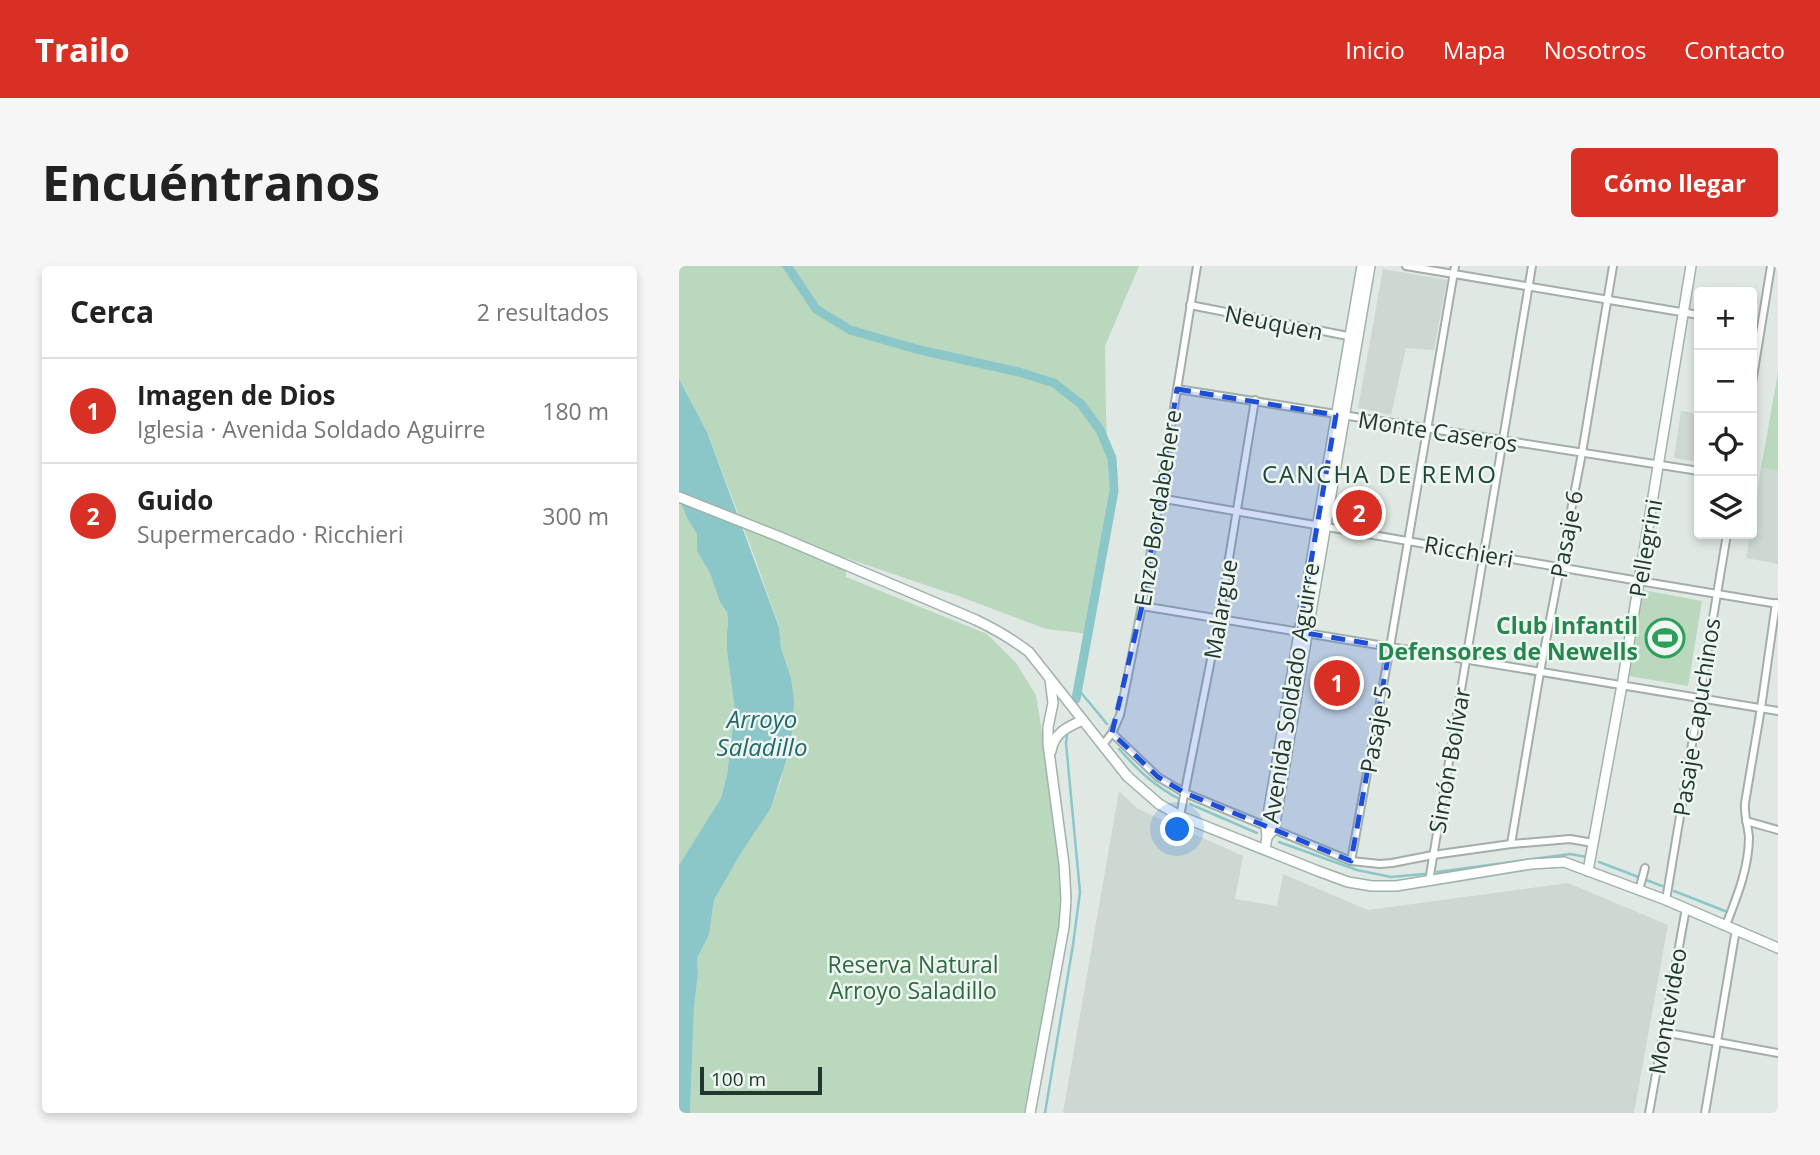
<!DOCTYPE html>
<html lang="es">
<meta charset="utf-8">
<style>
body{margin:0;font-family:"Open Sans",sans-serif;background:#f6f6f6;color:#222}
.controls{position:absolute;right:21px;top:21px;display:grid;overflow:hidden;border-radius:7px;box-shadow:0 4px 10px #0003}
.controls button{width:63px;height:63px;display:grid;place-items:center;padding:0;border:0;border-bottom:2px solid #e0e0e0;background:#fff;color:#222;font:35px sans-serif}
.scale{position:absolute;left:21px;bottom:18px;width:122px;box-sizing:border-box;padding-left:7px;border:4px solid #21372f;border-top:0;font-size:19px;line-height:24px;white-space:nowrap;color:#21372f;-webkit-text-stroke:5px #eef6f1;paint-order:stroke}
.you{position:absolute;left:499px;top:564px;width:24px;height:24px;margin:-18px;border:5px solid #fff;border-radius:50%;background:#1a73e8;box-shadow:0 0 0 10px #1a73e833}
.badge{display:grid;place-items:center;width:46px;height:46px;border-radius:50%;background:#d93025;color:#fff;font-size:23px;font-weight:700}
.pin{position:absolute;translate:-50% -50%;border:4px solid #fff;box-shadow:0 2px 7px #0006}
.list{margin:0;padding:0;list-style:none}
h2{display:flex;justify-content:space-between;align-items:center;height:91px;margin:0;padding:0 28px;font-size:30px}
h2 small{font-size:23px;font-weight:400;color:#767676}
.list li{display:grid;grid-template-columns:46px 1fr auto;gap:21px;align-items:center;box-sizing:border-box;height:105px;padding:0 28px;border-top:2px solid #e0e0e0}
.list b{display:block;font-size:26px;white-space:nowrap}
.list p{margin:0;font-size:23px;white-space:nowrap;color:#767676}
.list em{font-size:23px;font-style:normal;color:#767676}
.icon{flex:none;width:38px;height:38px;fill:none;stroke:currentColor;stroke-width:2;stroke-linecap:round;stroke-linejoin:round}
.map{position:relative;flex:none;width:1099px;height:847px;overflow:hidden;border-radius:7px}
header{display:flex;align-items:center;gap:42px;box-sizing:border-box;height:98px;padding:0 35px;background:#d93025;color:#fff}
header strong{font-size:33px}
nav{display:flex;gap:38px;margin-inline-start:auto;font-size:24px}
.intro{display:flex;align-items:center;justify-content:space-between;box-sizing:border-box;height:168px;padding:0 42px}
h1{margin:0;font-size:49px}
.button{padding:18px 32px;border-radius:7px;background:#d93025;color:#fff;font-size:24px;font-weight:700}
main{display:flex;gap:42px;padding:0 42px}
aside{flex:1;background:#fff;border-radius:7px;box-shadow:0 4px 10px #0003}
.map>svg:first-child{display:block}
.built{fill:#cdd8d2}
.green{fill:#b9d8be}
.water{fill:#8bc6c9}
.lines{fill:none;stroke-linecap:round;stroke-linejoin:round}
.stream{stroke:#8bc6c9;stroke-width:2.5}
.canal{stroke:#8bc6c9;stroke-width:9}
.street-casing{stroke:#a2afa9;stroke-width:10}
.secondary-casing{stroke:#9fb3aa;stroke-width:12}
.street{stroke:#fff;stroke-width:6}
.secondary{stroke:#fff;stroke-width:9}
.marked{fill:#1d4ed8;fill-opacity:0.2;stroke:#1d4ed8;stroke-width:5;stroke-dasharray:14 9;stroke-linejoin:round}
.labels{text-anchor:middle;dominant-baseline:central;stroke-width:5;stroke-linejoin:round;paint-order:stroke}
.street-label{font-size:23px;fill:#21372f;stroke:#eef6f1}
.leisure-label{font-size:23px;font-weight:bold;fill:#27864d;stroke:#eef6f1;text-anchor:end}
.park-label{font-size:23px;fill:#306940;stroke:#eef6f1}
.neighbourhood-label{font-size:24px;letter-spacing:2px;fill:#204639;stroke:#eef6f1}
.water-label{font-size:24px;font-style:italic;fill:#22686c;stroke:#eef6f1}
</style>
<header>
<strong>Trailo</strong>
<nav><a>Inicio</a><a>Mapa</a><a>Nosotros</a><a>Contacto</a></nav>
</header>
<div class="intro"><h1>Encuéntranos</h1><a class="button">Cómo llegar</a></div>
<main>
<aside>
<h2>Cerca<small>2 resultados</small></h2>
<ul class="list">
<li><span class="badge">1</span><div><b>Imagen de Dios</b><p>Iglesia · Avenida Soldado Aguirre</p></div><em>180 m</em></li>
<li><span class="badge">2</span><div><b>Guido</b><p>Supermercado · Ricchieri</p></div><em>300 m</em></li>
</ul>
</aside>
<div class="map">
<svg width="1099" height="847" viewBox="0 0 1099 847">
<rect width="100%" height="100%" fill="#dfe8e3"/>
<!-- built -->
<g class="built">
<path d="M704,3L768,14L755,84L727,82L712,149L679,142Z"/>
<path d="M1002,145L1020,148V196L995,192Z"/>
<path d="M1082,202L1099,205V298L1067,292L1071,268H1073V258Z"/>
<path d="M440,525L459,543L564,590L556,633L598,640L604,608L689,644L889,617L989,659L955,847H384Z"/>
</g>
<!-- green -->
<g class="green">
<path d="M0,0H460L426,80L427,149L431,245L411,368L367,363L282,331L167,292V311L308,368L337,397L357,429L362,460L380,598L381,630L380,662L345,847H11L15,742L19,707L18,692L30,669L35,634L62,587L92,542L102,514L112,412L102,382L100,360L73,284L28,166L0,113Z"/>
<path d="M1099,107V205L1082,202Z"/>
<path d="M0,232L9,254L18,268V285L31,307L41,336L48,346L49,356L48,365V384L56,444L48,509L42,532L0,599Z"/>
<path d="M964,324L1023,335L1009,420L950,410Z"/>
</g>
<!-- water -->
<path class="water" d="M0,113L28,166L100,361L102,382L112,412L115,435L112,479L92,542L62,587L35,634L30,669L18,692L19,707L15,742L11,847H0V599L42,532L48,509L56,444L48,385V365L49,356L48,346L41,336L31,307L18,285V268L9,254L0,232Z"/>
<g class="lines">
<!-- stream -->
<g class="stream">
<path d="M399,423L428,458"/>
<path d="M440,483C461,506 474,519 502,534"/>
<path d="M511,538L578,567"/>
<path d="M600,576L678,604L712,611L745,608"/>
<path d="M920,596L983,620"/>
<path d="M758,606L891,588L908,591"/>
<path d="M995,625L1046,645"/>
<path d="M366,847L394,679L401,626L387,477L388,470"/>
</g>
<!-- canal -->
<path class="canal" d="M108,0L137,43L171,64L241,84L340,106L375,117L402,138L421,164L433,192L435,225L397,433"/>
<defs>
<g id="street">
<path d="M727,0L1020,49"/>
<path d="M511,39L674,71"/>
<path d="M1073,117L1092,0"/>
<path d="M498,123L1020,205"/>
<path d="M480,232L960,315L1099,338"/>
<path d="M463,340L1099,445"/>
<path d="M433,467L479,511L506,527L672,595L701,598L713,597L754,589L832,578L891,573L914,577"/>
<path d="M423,480L433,467L441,449L463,340L518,0"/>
<path d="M501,550L540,353L576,134"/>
<path d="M1067,555L1099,564"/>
<path d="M832,578L861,406L903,187L934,0"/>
<path d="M672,595L711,381L776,0"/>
<path d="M750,615L853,0"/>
<path d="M960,624L966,602"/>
<path d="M987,634L1048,268"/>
<path d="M1047,659C1058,631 1070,601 1070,571C1069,560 1065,549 1066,537L1082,442L1097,337"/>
<path d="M984,766L1099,787"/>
<path d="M970,847L1007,642"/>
<path d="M1026,847L1057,663"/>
</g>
<g id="secondary">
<path d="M0,231L101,271L297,354C316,363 333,373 350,386L448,510L480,538L501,550L639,605L669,616L693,620H717L852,598L885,596L987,634L1099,682"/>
<path d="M372,485C375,467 388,461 404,454"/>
<path d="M588,571L595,563L691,0"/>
<path d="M586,583L588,571L587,560L683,0"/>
<path d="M909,605L943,419L1012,0"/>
<path d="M351,847L385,661L387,633L385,598L369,478V461L374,437L371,413"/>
</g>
</defs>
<!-- street casing -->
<use href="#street" class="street-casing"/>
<!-- secondary casing -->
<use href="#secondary" class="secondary-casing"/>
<!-- street -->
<use href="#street" class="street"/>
<!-- secondary -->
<use href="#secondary" class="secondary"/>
</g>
<!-- marked area -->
<path class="marked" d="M498,123L657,149L620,366L711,381L672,595L506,527L479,511L433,467L463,340Z"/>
<!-- icons -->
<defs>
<symbol id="stadium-ring" viewBox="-11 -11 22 22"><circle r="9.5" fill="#eef6f1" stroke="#2e9e5b" stroke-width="1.5"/><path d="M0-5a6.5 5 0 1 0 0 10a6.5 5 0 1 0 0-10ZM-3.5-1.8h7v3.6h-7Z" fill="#2e9e5b"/></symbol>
</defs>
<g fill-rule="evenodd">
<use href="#stadium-ring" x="964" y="350" width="44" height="44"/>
</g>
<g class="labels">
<!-- street labels -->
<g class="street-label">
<text transform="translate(595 56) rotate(11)">Neuquen</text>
<text transform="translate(759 165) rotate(9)">Monte Caseros</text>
<text transform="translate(478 242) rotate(-81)">Enzo Bordabehere</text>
<text transform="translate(887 268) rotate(-79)">Pasaje 6</text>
<text transform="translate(966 282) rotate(-80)">Pellegrini</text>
<text transform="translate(790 285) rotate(10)">Ricchieri</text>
<text transform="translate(541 343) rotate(-80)">Malargue</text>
<text transform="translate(611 427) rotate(-81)">Avenida Soldado Aguirre</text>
<text transform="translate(1017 451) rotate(-81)">Pasaje Capuchinos</text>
<text transform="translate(696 463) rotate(-80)">Pasaje 5</text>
<text transform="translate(770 494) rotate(-80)">Simón Bolívar</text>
<text transform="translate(988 745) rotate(-80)">Montevideo</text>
</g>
<!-- leisure labels -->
<g class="leisure-label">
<text x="959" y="359">Club Infantil<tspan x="959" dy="26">Defensores de Newells</tspan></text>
</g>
<!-- park labels -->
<g class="park-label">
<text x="234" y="698">Reserva Natural<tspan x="234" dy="26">Arroyo Saladillo</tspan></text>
</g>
<!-- neighbourhood labels -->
<g class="neighbourhood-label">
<text x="701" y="207">CANCHA DE REMO</text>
</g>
<!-- water labels -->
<g class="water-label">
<text x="83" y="452">Arroyo<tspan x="83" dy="28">Saladillo</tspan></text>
</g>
</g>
</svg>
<div class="controls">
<button>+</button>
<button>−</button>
<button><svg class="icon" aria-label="locate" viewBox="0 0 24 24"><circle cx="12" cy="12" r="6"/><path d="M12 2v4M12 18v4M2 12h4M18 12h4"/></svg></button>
<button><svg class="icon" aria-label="layers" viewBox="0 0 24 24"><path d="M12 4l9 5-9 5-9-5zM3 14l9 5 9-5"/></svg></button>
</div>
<div class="scale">100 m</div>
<div class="you"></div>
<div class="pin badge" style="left:658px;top:417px">1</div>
<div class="pin badge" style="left:680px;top:247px">2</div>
</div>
</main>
